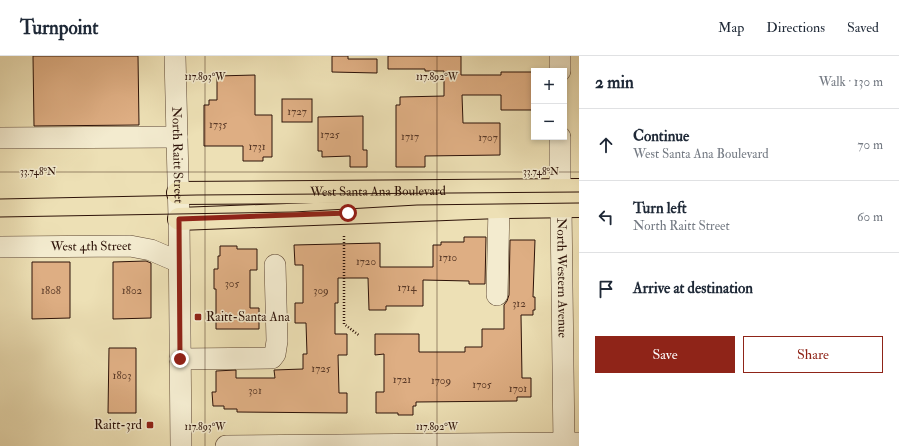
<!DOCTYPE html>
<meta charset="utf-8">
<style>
body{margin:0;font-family:"IM FELL Double Pica",serif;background:#f6f6f7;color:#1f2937}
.controls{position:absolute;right:12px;top:12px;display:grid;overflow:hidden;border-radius:0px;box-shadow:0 2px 6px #0003}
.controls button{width:36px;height:36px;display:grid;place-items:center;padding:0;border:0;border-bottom:1px solid #e0e1e3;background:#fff;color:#1f2937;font:20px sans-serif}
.stop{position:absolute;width:12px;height:12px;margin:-9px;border:3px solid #8f2418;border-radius:50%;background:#fff}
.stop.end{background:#8f2418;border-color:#fff;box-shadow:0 1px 4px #0008}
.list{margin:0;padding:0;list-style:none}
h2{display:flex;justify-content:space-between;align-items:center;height:52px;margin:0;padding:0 16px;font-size:17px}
h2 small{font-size:13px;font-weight:400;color:#747a83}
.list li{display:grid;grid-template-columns:26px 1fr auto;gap:12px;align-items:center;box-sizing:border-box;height:72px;padding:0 16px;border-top:1px solid #e0e1e3}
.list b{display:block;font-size:15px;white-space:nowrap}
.list p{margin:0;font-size:13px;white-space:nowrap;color:#747a83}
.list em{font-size:13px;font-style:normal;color:#747a83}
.actions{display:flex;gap:8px;padding:12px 16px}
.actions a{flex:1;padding:9px 0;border:1px solid #8f2418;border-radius:0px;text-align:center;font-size:14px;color:#8f2418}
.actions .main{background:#8f2418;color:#fff}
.icon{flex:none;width:22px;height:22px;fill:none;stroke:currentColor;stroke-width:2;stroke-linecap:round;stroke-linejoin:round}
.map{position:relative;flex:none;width:579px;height:390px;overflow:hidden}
header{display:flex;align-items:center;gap:24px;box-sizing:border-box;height:56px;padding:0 20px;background:#fff;border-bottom:1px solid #e0e1e3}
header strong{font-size:19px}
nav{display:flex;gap:22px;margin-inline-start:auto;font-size:14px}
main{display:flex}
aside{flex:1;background:#fff}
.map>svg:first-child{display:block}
.building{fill:#deae83;stroke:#2d1208}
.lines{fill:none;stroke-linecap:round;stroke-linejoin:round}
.minor-casing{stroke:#5d4633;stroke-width:22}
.major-casing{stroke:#2d1208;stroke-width:24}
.path{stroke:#2d1208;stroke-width:2.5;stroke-dasharray:1 2;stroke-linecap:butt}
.minor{stroke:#f3ebcf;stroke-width:21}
.major{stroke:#ede0b5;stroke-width:22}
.tram{stroke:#2d1208;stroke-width:1}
.route{stroke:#8f2418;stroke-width:5}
.ticks{fill:none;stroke:#2d1208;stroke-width:1;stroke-opacity:0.45}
.poi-dot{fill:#8f2418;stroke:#f3ebcf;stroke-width:1.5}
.labels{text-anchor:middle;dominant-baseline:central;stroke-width:3;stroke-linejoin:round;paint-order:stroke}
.number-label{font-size:11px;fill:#593927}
.street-label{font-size:13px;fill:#2d1208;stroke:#f3ebcf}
.poi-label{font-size:13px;fill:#2d1208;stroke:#f3ebcf;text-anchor:start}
.ticks-label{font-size:10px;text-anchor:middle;fill:#2d1208;stroke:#f3ebcf;stroke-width:3;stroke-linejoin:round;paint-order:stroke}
</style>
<header>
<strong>Turnpoint</strong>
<nav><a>Map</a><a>Directions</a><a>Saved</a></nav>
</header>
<main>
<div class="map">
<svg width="579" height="390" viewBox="0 0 579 390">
<rect width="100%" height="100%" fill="#ede0b5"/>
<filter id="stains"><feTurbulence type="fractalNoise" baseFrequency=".005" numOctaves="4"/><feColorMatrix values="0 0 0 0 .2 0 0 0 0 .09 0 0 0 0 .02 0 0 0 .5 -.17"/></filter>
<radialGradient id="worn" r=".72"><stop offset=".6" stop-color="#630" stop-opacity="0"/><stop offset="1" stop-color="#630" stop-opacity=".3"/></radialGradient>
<!-- building -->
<g class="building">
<path d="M33,0H138L139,69L34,70Z"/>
<path d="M332,0H348V3H377V17L332,16Z"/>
<path d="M388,0H461V19H501V16H534V54H501V39H462L463,67H500V99L425,100V111H396V49H400V41L444,40V15H425V13H388Z"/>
<path d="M255,19V59H272V101H263V105H243V90H204V49H209V44H217V20Z"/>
<rect x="282" y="43" width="30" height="23"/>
<path d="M363,60V94H367V111H350V100L322,101V95H318V61Z"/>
<path d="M464,181H486L485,228H469V225L423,224V250H386V254H369L368,222H338V247H335V278H347V299H338L339,337H347V357L237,356V353H224V350H213L212,336H216V315L236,314V322H275L274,314L303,313V298H307L306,267H295V247H303V209H295L294,189L380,187V211H433V189H441V186H464Z"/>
<path d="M510,184H535L533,241H535V254H533V259H521L522,322H531V341H517V345L416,346V350H413V359H398V357H376V336H384V298L375,299V278H419V296H465V291H482V273H504V249L507,245L509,239Z"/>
<path d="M220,190H237V193H257V214H250V252H259V273H216V233H214V213H218V200H220Z"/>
<path d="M146,205L151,207V262L113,263V206Z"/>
<path d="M32,206H70V262L32,263Z"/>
<path d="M109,292H136V357H108Z"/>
</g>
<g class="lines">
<defs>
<g id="minor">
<path id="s1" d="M175,0L179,163L181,390"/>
<path d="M560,15V0"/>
<path d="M0,82L177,81"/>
<path d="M560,134V81"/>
<path id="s2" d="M561,150L564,390"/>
<path id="s3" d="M0,191L130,190L151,194L179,206"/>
<path d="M497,239L499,151"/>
<path d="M180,303L272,302L275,298L277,285L275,209"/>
<path d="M226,390L579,387"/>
</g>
<g id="major">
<path id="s4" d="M178,137L579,134"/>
<path d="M179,163L499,151L579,150"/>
</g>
</defs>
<!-- minor casing -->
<use href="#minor" class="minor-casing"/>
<!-- major casing -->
<use href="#major" class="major-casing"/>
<!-- path -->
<path class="path" d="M344,180V268L360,280"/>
<!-- minor -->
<use href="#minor" class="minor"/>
<!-- major -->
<use href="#major" class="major"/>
<!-- tram -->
<g class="tram">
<path d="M0,143L197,139L579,136"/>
<path d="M0,161L294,156L417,149L579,147"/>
</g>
</g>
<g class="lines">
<!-- route -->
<path class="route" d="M180,303L179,163L348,157"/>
</g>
<!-- ticks -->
<path class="ticks" d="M205,0V390M437,0V390M0,116H579"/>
<!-- markers -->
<g class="poi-dot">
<rect x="194" y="257" width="8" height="8" rx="2"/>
<rect x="146" y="365" width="8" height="8" rx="2"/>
</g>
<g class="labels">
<!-- number labels -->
<g class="number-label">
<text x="297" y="55">1727</text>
<text x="218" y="68">1735</text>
<text x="330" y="78">1725</text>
<text x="410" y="80">1717</text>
<text x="488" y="81">1707</text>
<text x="257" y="90">1731</text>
<text x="448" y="201">1710</text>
<text x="366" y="205">1720</text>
<text x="232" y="227">305</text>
<text x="407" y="231">1714</text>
<text x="51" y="234">1808</text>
<text x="132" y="234">1802</text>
<text x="321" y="234">309</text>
<text x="519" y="247">312</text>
<text x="321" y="312">1725</text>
<text x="122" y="319">1803</text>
<text x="402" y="323">1721</text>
<text x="441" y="324">1709</text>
<text x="482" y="328">1705</text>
<text x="518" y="332">1701</text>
<text x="255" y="334">301</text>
</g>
<!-- street labels -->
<g class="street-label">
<text stroke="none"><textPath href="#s1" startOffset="99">North Raitt Street</textPath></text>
<text stroke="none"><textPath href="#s4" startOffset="200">West Santa Ana Boulevard</textPath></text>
<text stroke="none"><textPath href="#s3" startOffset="91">West 4th Street</textPath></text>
<text stroke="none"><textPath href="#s2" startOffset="72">North Western Avenue</textPath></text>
</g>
<!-- poi labels -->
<g class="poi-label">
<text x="206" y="261">Raitt-Santa Ana</text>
<text x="142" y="369" text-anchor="end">Raitt-3rd</text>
</g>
</g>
<g class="ticks-label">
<text x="205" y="24">117.893°W</text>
<text x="437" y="24">117.892°W</text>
<text x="38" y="119">33.748°N</text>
<text x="541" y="119">33.748°N</text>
<text x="205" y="374">117.893°W</text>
<text x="437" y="374">117.892°W</text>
</g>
<rect width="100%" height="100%" filter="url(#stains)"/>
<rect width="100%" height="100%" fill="url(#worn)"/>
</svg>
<div class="controls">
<button>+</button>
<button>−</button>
</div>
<div class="stop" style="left:348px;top:157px"></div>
<div class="stop end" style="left:180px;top:303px"></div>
</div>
<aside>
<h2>2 min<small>Walk · 130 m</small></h2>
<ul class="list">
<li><svg class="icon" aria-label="ahead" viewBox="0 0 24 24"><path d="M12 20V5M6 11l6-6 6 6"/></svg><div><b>Continue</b><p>West Santa Ana Boulevard</p></div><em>70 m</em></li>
<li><svg class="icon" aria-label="left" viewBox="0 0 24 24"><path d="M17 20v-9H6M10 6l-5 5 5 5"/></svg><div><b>Turn left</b><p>North Raitt Street</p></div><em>60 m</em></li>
<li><svg class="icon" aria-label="arrive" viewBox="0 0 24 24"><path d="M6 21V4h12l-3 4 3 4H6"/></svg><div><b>Arrive at destination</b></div></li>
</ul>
<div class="actions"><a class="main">Save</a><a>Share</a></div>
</aside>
</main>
